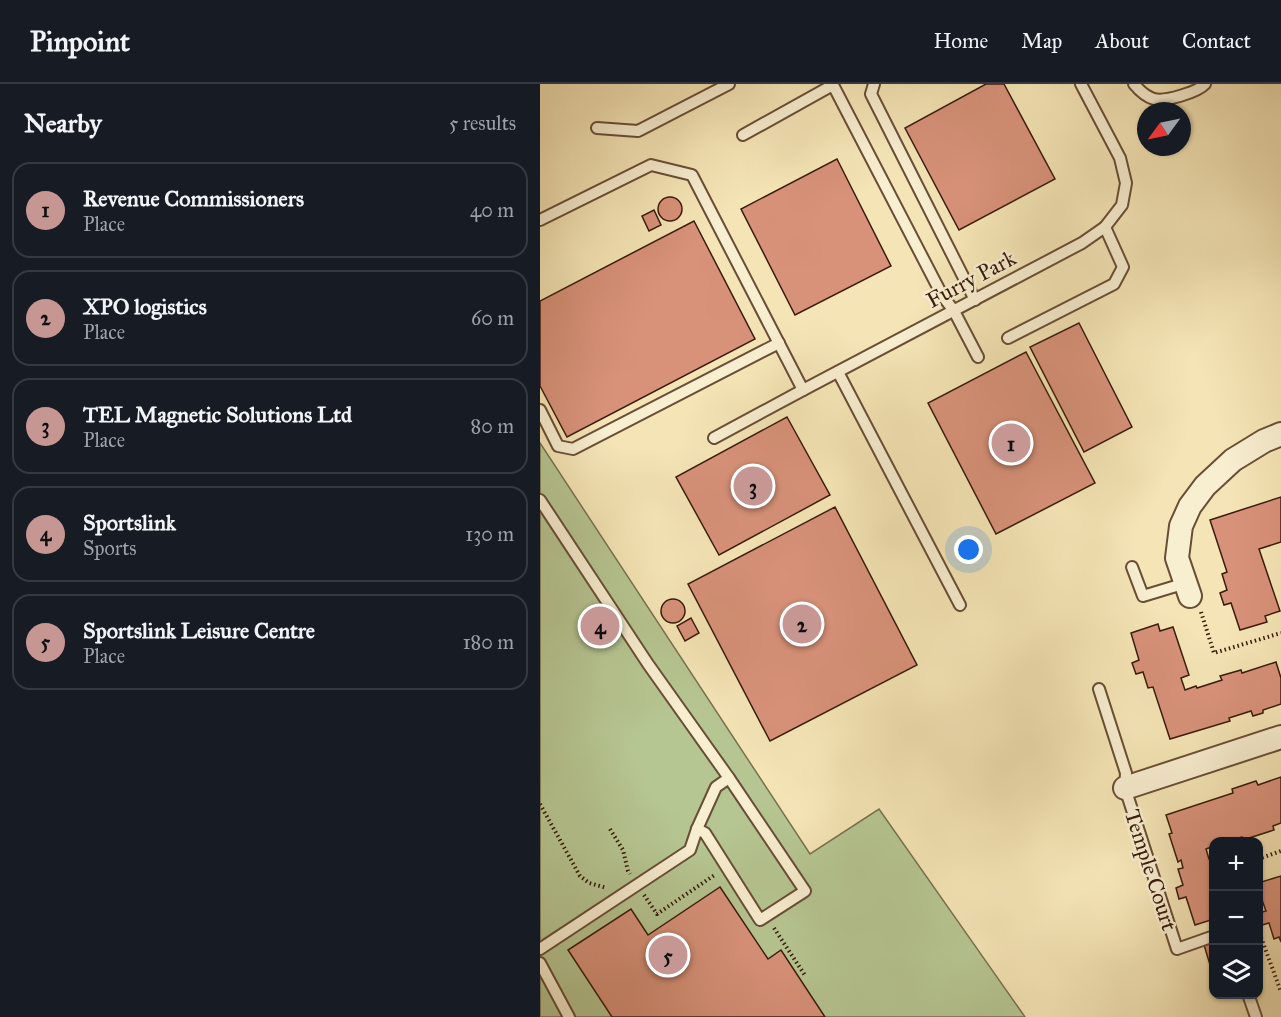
<!DOCTYPE html>
<meta charset="utf-8">
<style>
body{margin:0;font-family:"IM FELL Great Primer",serif;background:#20242c;color:#f1f3f6}
.controls{position:absolute;right:18px;bottom:18px;display:grid;overflow:hidden;border-radius:12px;box-shadow:0 2px 4px #0004}
.controls button{width:54px;height:54px;display:grid;place-items:center;padding:0;border:0;border-bottom:2px solid #363941;background:#171b24;color:#f1f3f6;font:30px sans-serif}
.compass{position:absolute;left:597px;top:18px;width:54px;height:54px;border-radius:50%;background:#171b24;box-shadow:0 2px 4px #0004;rotate:237deg}
.you{position:absolute;left:429px;top:466px;width:21px;height:21px;margin:-15px;border:4px solid #fff;border-radius:50%;background:#1a73e8;box-shadow:0 0 0 9px #1a73e833}
.badge{display:grid;place-items:center;width:39px;height:39px;border-radius:50%;background:#c59692;color:#111;font-size:20px;font-weight:700}
.pin{position:absolute;translate:-50% -50%;border:3px solid #fff;box-shadow:0 2px 6px #0006}
.list{margin:0;padding:0;list-style:none}
h2{display:flex;justify-content:space-between;align-items:center;height:78px;margin:0;padding:0 24px;font-size:26px}
h2 small{font-size:20px;font-weight:400;color:#9ea1a6}
.list li{display:grid;grid-template-columns:39px 1fr auto;gap:18px;align-items:center;box-sizing:border-box;height:96px;margin:0 12px 12px;padding:0 12px;border:2px solid #363941;border-radius:18px}
.list b{display:block;font-size:22px;white-space:nowrap}
.list p{margin:0;font-size:20px;white-space:nowrap;color:#9ea1a6}
.list em{font-size:20px;font-style:normal;color:#9ea1a6}
.icon{flex:none;width:33px;height:33px;fill:none;stroke:currentColor;stroke-width:2;stroke-linecap:round;stroke-linejoin:round}
.map{position:relative;flex:none;width:741px;height:933px;overflow:hidden}
header{display:flex;align-items:center;gap:36px;box-sizing:border-box;height:84px;padding:0 30px;background:#171b24;border-bottom:2px solid #363941}
header strong{font-size:28px}
nav{display:flex;gap:33px;margin-inline-start:auto;font-size:21px}
main{display:flex}
aside{flex:1;background:#171b24}
.map>svg:first-child{display:block}
.green{fill:#b6c692;stroke:#78704f;stroke-width:1.5}
.building{fill:#d8927a;stroke:#391b0c;stroke-width:1.5}
.lines{fill:none;stroke-linecap:round;stroke-linejoin:round}
.lane-casing{stroke:#684e36;stroke-width:14}
.street-casing{stroke:#684e36;stroke-width:26}
.path{stroke:#391b0c;stroke-width:4;stroke-dasharray:1.5 3;stroke-linecap:butt}
.lane{stroke:#f8eed0;stroke-width:10}
.street{stroke:#f8eed0;stroke-width:22}
.labels{text-anchor:middle;dominant-baseline:central;stroke-width:5;stroke-linejoin:round;paint-order:stroke}
.street-label{font-size:22px;fill:#391b0c;stroke:#f8eed0}
</style>
<header>
<strong>Pinpoint</strong>
<nav><a>Home</a><a>Map</a><a>About</a><a>Contact</a></nav>
</header>
<main>
<aside>
<h2>Nearby<small>5 results</small></h2>
<ul class="list">
<li><span class="badge">1</span><div><b>Revenue Commissioners</b><p>Place</p></div><em>40 m</em></li>
<li><span class="badge">2</span><div><b>XPO logistics</b><p>Place</p></div><em>60 m</em></li>
<li><span class="badge">3</span><div><b>TEL Magnetic Solutions Ltd</b><p>Place</p></div><em>80 m</em></li>
<li><span class="badge">4</span><div><b>Sportslink</b><p>Sports</p></div><em>130 m</em></li>
<li><span class="badge">5</span><div><b>Sportslink Leisure Centre</b><p>Place</p></div><em>180 m</em></li>
</ul>
</aside>
<div class="map">
<svg width="741" height="933" viewBox="0 0 741 933">
<rect width="100%" height="100%" fill="#f5e5b6"/>
<filter id="stains"><feTurbulence type="fractalNoise" baseFrequency=".00333" numOctaves="4"/><feColorMatrix values="0 0 0 0 .2 0 0 0 0 .09 0 0 0 0 .02 0 0 0 .5 -.17"/></filter>
<radialGradient id="worn" r=".72"><stop offset=".6" stop-color="#630" stop-opacity="0"/><stop offset="1" stop-color="#630" stop-opacity=".3"/></radialGradient>
<!-- green -->
<path class="green" d="M0,359L270,770L339,725L485,933H0Z"/>
<!-- building -->
<g class="building">
<path d="M446,0H464L515,95L419,146L365,44Z"/>
<path d="M297,75L351,182L255,231L201,125Z"/>
<circle cx="130" cy="125" r="12"/>
<path d="M114,126L121,141L109,147L102,132Z"/>
<path d="M154,137L215,255L27,353L0,302V217Z"/>
<path d="M539,239L592,343L544,368L490,263Z"/>
<path d="M486,268L555,399L456,450L388,319Z"/>
<path d="M247,333L290,411L179,471L136,393Z"/>
<path d="M741,413V458L719,465L740,527L725,532L727,538L700,546L691,519L684,521L680,509L687,506L682,490L687,488L670,436Z"/>
<path d="M295,423L377,581L230,657L148,500Z"/>
<circle cx="133" cy="527" r="12"/>
<path d="M151,534L159,549L145,557L137,542Z"/>
<path d="M618,540L620,547L633,543L649,591L641,594L645,606L656,602L657,604L682,596L680,592L701,586L702,589L736,578L741,594V620L723,626V629L713,632L711,627L689,634L690,637L630,655L613,603L608,604L603,588L596,590L592,579L599,576L591,549Z"/>
<path d="M741,693V739L733,742L734,746L703,756L702,753L687,758H674V762L666,765L669,775L674,773V835L655,841L646,813L639,815L636,804L643,801L638,785L643,784L641,776L638,778L629,750L632,749L626,731L693,709L692,705L716,697L718,701Z"/>
<path d="M741,792V858L739,853L734,855L729,839L722,841L718,831V829L726,827L718,805V799Z"/>
<path d="M180,803L228,875L241,866L285,933H72L28,866L91,825L108,851Z"/>
<path d="M674,858V884H671L664,861Z"/>
</g>
<g class="lines">
<defs>
<g id="lane">
<path d="M334,0L331,10L435,216"/>
<path d="M594,0C599,6 607,13 614,15C625,18 658,8 665,0"/>
<path d="M57,44L98,47L189,0"/>
<path d="M203,51L293,1L402,211L414,227L438,273"/>
<path d="M0,136L111,81L152,91L263,306"/>
<path d="M468,254L574,200L583,183L565,143"/>
<path d="M298,288L420,521"/>
<path d="M0,326L18,362L33,365L239,259"/>
<path d="M174,354L263,306L542,159L565,143L582,121L586,99L580,74L541,0"/>
<path d="M0,416L108,580L189,694L265,807L220,836L165,749L157,745"/>
<path d="M592,483L603,512L646,499"/>
<path d="M559,605L586,689L585,704L637,865L674,852"/>
<path d="M0,865L150,766L157,745L176,703L189,694"/>
<path d="M0,879L29,933"/>
<path d="M708,910L716,933"/>
</g>
<g id="street">
<path d="M650,512L637,474L641,442L650,422L665,402L693,376L724,357L741,350"/>
<path d="M585,704L741,653"/>
</g>
</defs>
<!-- lane casing -->
<use href="#lane" class="lane-casing"/>
<!-- street casing -->
<use href="#street" class="street-casing"/>
<!-- path -->
<g class="path">
<path d="M661,528L674,569L741,549"/>
<path d="M0,720L40,792L49,799L67,804"/>
<path d="M70,745L83,766L88,787L90,790"/>
<path d="M718,775L741,767"/>
<path d="M104,811L117,830L176,790"/>
<path d="M234,844L266,893"/>
<path d="M718,845L741,908"/>
</g>
<!-- lane -->
<use href="#lane" class="lane"/>
<!-- street -->
<use href="#street" class="street"/>
</g>
<g class="labels">
<!-- street labels -->
<g class="street-label">
<text transform="translate(431 195) rotate(-28)">Furry Park</text>
<text transform="translate(611 786) rotate(72)">Temple Court</text>
</g>
</g>
<rect width="100%" height="100%" filter="url(#stains)"/>
<rect width="100%" height="100%" fill="url(#worn)"/>
</svg>
<div class="controls">
<button>+</button>
<button>−</button>
<button><svg class="icon" aria-label="layers" viewBox="0 0 24 24"><path d="M12 4l9 5-9 5-9-5zM3 14l9 5 9-5"/></svg></button>
</div>
<svg class="compass" viewBox="-18 -18 36 36"><path d="M0-13l5 13h-10z" fill="#e53935"/><path d="M0 13l5-13h-10z" fill="#9ea1a6"/></svg>
<div class="you"></div>
<div class="pin badge" style="left:471px;top:359px">1</div>
<div class="pin badge" style="left:262px;top:540px">2</div>
<div class="pin badge" style="left:213px;top:402px">3</div>
<div class="pin badge" style="left:60px;top:542px">4</div>
<div class="pin badge" style="left:128px;top:871px">5</div>
</div>
</main>
